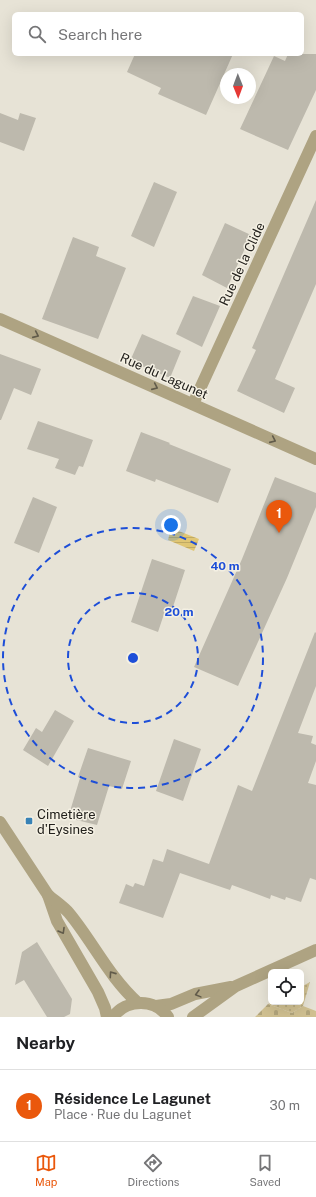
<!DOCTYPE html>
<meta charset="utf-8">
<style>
body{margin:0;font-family:"Public Sans",sans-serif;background:#f2f2f2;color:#202124}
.controls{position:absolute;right:12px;bottom:12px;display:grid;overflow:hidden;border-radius:6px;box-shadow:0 4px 16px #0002}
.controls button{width:36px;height:36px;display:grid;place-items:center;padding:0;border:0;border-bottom:1px solid #e0e0e0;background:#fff;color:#202124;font:20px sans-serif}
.compass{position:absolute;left:220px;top:68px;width:36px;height:36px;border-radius:50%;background:#fff;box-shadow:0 4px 16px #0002;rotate:179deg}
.you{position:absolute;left:171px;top:525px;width:14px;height:14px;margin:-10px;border:3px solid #fff;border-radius:50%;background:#1a73e8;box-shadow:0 0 0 6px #1a73e833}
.badge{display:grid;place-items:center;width:26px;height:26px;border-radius:50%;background:#ea580c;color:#fff;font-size:13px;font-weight:700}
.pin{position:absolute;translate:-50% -33px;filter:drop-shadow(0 1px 2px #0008)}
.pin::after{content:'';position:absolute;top:21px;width:14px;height:12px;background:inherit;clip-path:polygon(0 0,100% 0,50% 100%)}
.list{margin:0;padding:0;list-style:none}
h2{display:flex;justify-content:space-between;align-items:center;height:52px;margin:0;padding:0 16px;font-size:17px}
h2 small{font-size:13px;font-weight:400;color:#757577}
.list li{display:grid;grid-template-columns:26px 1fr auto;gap:12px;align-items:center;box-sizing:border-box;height:72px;padding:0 16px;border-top:1px solid #e0e0e0}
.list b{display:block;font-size:15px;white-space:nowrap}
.list p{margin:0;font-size:13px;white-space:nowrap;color:#757577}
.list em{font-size:13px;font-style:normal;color:#757577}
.icon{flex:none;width:22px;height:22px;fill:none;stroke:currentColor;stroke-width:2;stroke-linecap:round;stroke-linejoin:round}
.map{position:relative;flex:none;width:316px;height:1017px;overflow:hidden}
.search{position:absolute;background:#fff;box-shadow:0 4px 16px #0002;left:12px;right:12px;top:12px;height:44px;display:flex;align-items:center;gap:10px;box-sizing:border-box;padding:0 14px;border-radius:6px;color:#757577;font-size:15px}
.sheet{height:124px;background:#fff}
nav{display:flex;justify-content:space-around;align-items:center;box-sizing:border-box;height:56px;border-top:1px solid #e0e0e0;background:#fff;font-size:11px;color:#757577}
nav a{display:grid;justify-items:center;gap:2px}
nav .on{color:#ea580c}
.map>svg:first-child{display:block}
.cemetery{fill:url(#cemetery-stones)}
.park{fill:url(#park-dots)}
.water{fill:url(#water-rules)}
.building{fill:#bdb9ad}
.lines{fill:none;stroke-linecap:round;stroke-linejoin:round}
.minor{stroke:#aea382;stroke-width:12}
.tertiary{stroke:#aea382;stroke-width:12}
.oneway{stroke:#615b4a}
.ring{fill:none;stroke:#1d4ed8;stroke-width:2;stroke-dasharray:7 5}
.poi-dot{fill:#3882b6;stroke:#f4f0e3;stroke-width:1.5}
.labels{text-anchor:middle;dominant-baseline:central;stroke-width:3;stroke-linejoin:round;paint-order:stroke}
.street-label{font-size:13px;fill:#22201c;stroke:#f4f0e3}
.poi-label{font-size:13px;fill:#22201c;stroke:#f4f0e3;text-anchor:start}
.centre{fill:#1d4ed8;stroke:#f4f0e3;stroke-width:2}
.ring-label{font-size:12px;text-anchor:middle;font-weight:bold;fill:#1d4ed8;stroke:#f4f0e3;stroke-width:3;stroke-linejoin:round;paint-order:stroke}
</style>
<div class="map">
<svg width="316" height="1017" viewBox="0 0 316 1017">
<defs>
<pattern id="cemetery-stones" width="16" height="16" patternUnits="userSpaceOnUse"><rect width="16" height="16" fill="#d0c091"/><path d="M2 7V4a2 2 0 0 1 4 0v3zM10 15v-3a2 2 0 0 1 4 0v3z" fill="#b2a57c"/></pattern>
<pattern id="park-dots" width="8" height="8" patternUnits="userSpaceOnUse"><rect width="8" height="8" fill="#d0c091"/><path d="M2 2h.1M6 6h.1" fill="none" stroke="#b2a57c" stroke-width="1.8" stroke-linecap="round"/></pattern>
<pattern id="water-rules" width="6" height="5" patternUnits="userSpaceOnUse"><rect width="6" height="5" fill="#e0c674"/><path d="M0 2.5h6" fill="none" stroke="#c0aa64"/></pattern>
</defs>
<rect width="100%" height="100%" fill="#e7e3d6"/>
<!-- cemetery -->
<path class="cemetery" d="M268,1004L292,1013L303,1006L316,1011V1017H255Z"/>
<!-- park -->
<path class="park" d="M310,982L303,1006L292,1013L268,1004L273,1002H301V987Z"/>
<!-- water -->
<path class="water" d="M171,528L199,539L194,551L168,540Z"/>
<!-- building -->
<g class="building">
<path d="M135,54H233L206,115L158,94L161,88L127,72Z"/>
<path d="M288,54H316V90L288,150L240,129L274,56L285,61Z"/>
<path d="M0,113L18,120L20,113L36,118L24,151L0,142Z"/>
<path d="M154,182L177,192L154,247L131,236Z"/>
<path d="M316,200V284L275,379L295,388L284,413L237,391L256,350L252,348Z"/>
<path d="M225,223L251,235L227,288L202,275Z"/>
<path d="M73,237L99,247L96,256L126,268L98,339L42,319Z"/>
<path d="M193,296L220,306L202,347L176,334Z"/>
<path d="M142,334L181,351L170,378L130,361Z"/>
<path d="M0,354L41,369L31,395L14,388L1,420H0Z"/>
<path d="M38,421L93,440L83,467L79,466L75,475L55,468L59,459L27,449Z"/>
<path d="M141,432L170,443L169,444L231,469L218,503L156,479L155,482L126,471Z"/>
<path d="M275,477L316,493V507L287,578L238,686L194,667L242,559Z"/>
<path d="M33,497L57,507L39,553L14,543Z"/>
<path d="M152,559L185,570L171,613L165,611L158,632L131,622Z"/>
<path d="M315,632L316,633V686L298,733L313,736L311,743L316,745V761L308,783L316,785V880L310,878L301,902L286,897L285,900L271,895L270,899L232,885L230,890L180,873L163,918L119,903L126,884L133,887L135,883L144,886L153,859L163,862L167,849L209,864L238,785L252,791Z"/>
<path d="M55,710L74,721L48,766L23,750L36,728L42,732Z"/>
<path d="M174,739L201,749L183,801L156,791Z"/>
<path d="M88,748L131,761L122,789L109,786L97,825L68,818L80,778L78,777Z"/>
<path d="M37,942L72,999L70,1014L64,1017H47L24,980L15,985L22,952Z"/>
</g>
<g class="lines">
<!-- minor -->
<g class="minor">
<path d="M0,319L316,459"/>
<path d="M193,404L316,136"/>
</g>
<!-- tertiary -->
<g class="tertiary">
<path d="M0,822L48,895L57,921L98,992L105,1008L107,1017"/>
<path d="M48,895C55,901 64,907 69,913C93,942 109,977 138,1003"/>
<path d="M156,1006L171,1004L195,994L231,987"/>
<path d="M113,1017C126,999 155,998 168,1017"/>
<path d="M193,1017L236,986L316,950"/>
</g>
</g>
<!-- one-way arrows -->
<defs><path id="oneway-chevron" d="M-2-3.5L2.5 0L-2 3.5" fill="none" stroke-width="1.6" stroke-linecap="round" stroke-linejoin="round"/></defs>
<g class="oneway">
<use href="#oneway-chevron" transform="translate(36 335) rotate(24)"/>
<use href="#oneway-chevron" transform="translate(155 387) rotate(24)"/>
<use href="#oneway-chevron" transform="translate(273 440) rotate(24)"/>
<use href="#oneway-chevron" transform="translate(62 931) rotate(60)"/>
<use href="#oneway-chevron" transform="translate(112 974) rotate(-125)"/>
<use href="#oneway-chevron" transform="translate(198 994) rotate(165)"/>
</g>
<!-- distance rings -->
<g class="ring">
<circle cx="133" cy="658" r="65"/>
<circle cx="133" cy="658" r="130"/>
</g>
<!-- markers -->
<rect class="poi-dot" x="25" y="817" width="8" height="8" rx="2"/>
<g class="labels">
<!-- street labels -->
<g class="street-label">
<text transform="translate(242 264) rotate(-65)">Rue de la Clide</text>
<text transform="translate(164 376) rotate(24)">Rue du Lagunet</text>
</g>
<!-- poi labels -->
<g class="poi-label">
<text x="37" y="814">Cimetière<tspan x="37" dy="15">d'Eysines</tspan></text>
</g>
</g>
<circle cx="133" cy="658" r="6" class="centre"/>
<g class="ring-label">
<text x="225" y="570">40 m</text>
<text x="179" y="616">20 m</text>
</g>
</svg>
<div class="controls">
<button><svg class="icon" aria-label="locate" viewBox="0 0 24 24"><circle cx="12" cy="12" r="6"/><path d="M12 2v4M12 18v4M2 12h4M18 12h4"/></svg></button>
</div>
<svg class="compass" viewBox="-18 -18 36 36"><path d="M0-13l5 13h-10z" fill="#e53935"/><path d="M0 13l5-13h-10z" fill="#757577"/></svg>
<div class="you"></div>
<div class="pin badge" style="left:279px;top:533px">1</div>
<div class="search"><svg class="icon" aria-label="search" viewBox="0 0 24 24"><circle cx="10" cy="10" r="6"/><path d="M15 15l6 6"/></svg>Search here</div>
</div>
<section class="sheet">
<h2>Nearby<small></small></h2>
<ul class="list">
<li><span class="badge">1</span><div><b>Résidence Le Lagunet</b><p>Place · Rue du Lagunet</p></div><em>30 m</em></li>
</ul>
</section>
<nav>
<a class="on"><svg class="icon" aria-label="map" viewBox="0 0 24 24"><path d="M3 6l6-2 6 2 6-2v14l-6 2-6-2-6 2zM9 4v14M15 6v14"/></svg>Map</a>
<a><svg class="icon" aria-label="directions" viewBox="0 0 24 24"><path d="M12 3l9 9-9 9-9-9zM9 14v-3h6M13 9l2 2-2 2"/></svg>Directions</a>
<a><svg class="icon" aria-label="saved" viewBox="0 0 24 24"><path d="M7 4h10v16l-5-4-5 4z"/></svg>Saved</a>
</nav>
